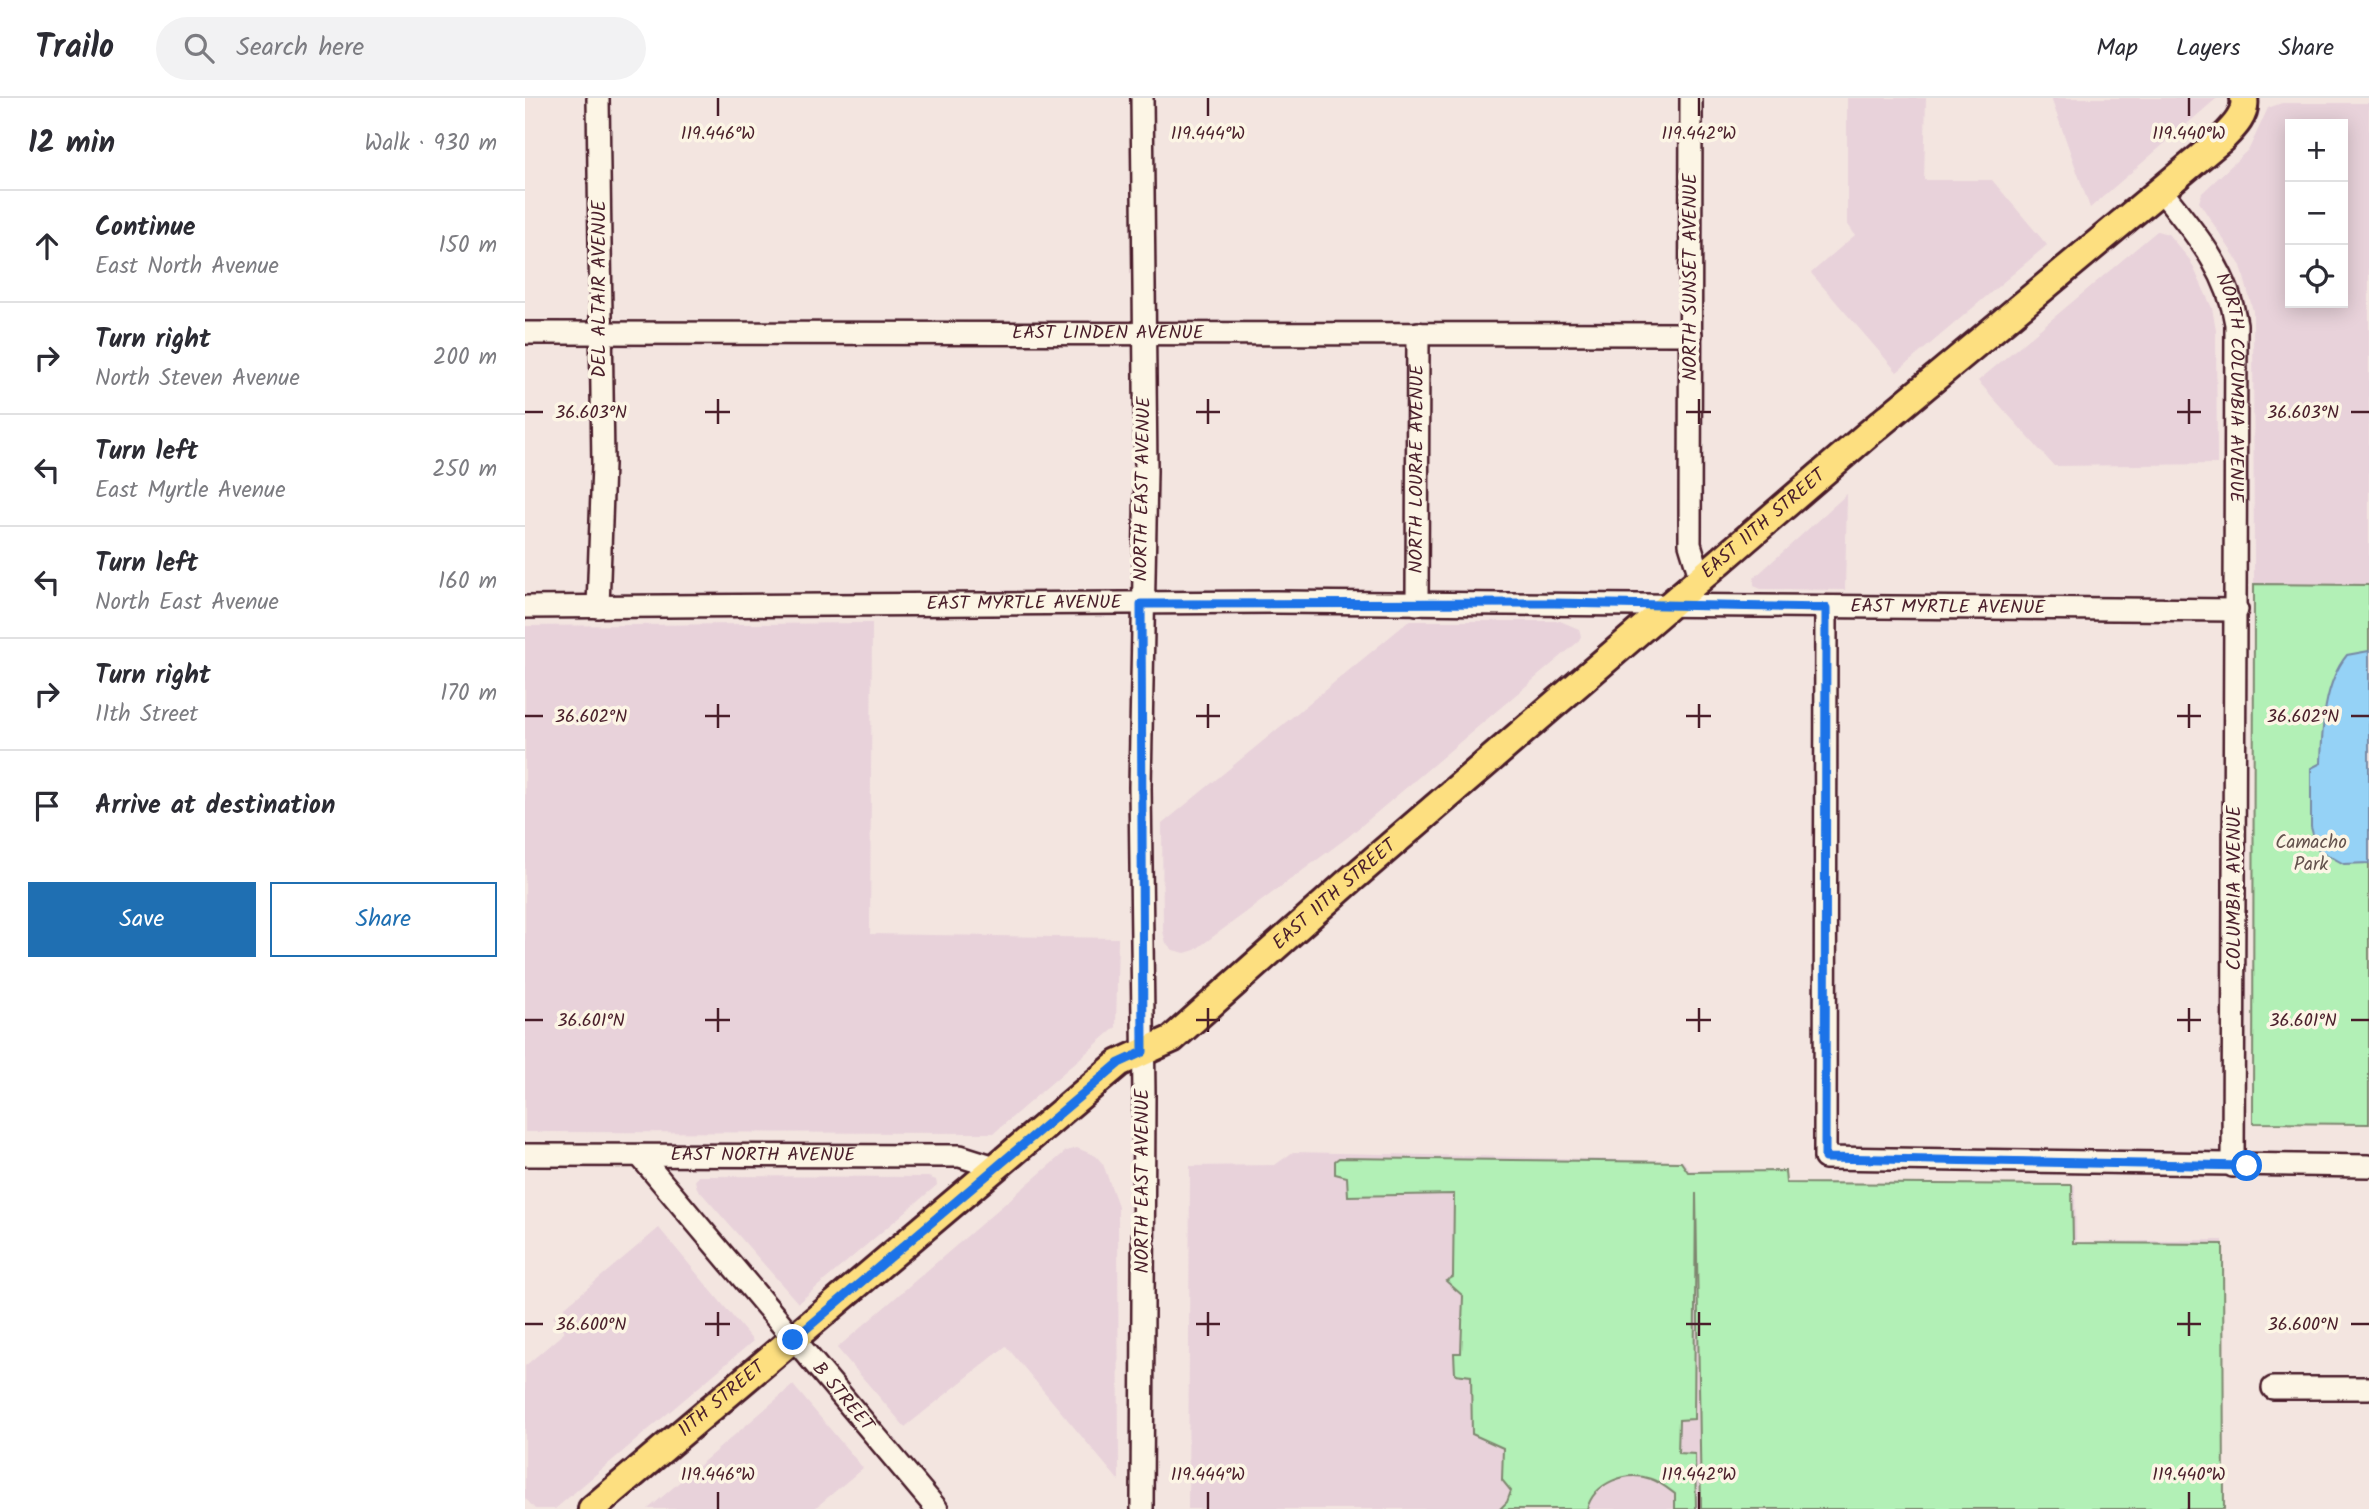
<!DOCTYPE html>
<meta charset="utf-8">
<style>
body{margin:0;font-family:Kalam,sans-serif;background:#f2f2f3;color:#2b2b33}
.controls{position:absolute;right:21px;top:21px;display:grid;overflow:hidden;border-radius:0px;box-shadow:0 4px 18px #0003}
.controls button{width:63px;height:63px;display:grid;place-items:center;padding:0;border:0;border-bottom:2px solid #e1e1e2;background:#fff;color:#2b2b33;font:35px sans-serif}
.stop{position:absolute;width:21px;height:21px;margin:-16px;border:5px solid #1a73e8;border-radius:50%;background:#fff}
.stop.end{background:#1a73e8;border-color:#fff;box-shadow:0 2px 7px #0008}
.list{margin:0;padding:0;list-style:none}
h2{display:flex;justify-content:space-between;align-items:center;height:91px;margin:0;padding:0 28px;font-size:30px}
h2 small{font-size:23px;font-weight:400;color:#7c7c81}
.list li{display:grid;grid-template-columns:46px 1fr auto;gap:21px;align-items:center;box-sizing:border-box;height:112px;padding:0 28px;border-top:2px solid #e1e1e2}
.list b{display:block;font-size:26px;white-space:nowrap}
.list p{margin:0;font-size:23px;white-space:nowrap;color:#7c7c81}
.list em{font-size:23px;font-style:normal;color:#7c7c81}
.actions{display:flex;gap:14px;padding:21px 28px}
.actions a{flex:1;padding:16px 0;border:2px solid #1f6fb2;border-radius:0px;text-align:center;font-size:24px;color:#1f6fb2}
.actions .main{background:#1f6fb2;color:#fff}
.icon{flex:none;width:38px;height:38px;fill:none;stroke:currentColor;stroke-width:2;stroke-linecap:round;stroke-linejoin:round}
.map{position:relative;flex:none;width:1844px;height:1411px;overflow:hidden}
header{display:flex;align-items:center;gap:42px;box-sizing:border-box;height:98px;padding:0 35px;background:#fff;border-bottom:2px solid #e1e1e2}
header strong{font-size:33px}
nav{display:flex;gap:38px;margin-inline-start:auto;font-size:24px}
.search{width:490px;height:63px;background:#f2f2f3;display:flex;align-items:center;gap:18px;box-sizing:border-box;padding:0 24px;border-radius:38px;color:#7c7c81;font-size:26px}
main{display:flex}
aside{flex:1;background:#fff}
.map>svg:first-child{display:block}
.built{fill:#e8d2da;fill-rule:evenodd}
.green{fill:#b2f0b6;stroke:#7e8870;stroke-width:2}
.water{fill:#95d2f6;stroke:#778aa5;stroke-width:2}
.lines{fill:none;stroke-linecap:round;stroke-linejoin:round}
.minor-casing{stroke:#4a1f2b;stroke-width:26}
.major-casing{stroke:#4a1f2b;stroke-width:32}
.minor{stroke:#fcf5e5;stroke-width:21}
.major{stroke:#fddf80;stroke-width:26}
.route{stroke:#1a73e8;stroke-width:9}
.ticks{fill:none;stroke:#4a1f2b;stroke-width:2.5}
.labels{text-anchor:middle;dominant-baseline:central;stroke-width:7;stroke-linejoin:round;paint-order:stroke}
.street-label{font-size:19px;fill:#4a1f2b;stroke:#fcf5e5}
.park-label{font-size:19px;fill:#64534e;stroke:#fcf5e5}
.ticks-label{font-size:18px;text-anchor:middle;fill:#4a1f2b;stroke:#fcf5e5;stroke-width:7;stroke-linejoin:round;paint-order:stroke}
</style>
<header>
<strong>Trailo</strong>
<div class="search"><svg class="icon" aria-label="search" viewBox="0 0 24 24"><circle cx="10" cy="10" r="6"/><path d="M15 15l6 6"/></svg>Search here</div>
<nav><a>Map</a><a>Layers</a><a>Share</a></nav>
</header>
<main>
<aside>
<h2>12 min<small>Walk · 930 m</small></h2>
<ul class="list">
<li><svg class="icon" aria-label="ahead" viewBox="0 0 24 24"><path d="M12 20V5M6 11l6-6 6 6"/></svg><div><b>Continue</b><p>East North Avenue</p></div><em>150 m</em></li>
<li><svg class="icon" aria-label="right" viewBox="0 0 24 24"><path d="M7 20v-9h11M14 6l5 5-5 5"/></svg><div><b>Turn right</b><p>North Steven Avenue</p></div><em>200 m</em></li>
<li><svg class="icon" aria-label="left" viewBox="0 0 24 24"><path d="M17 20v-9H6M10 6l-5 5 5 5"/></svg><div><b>Turn left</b><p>East Myrtle Avenue</p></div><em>250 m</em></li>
<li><svg class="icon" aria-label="left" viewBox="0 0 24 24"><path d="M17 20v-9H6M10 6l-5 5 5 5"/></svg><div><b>Turn left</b><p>North East Avenue</p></div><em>160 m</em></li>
<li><svg class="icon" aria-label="right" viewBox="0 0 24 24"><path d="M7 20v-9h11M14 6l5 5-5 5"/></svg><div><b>Turn right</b><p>11th Street</p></div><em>170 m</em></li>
<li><svg class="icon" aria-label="arrive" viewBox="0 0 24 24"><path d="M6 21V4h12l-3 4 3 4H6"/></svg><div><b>Arrive at destination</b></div></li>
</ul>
<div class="actions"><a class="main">Save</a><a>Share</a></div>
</aside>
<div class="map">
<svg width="1844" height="1411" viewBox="0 0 1844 1411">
<rect width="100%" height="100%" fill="#f3e5e0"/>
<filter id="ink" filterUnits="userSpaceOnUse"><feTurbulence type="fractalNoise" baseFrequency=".0143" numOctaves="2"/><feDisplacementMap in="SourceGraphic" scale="14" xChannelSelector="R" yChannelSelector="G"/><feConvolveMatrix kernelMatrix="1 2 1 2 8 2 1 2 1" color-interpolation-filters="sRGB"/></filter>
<g filter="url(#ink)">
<!-- built -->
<g class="built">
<path d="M1322,0H1401L1399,82H1467L1522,147L1372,274L1286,175L1330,137L1322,125Z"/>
<path d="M1526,0H1692L1565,110Z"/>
<path d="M1757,5H1844V487L1729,486L1728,213L1716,168L1674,104L1677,95L1724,51L1743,10ZM1765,26H1818V205H1765Z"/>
<path d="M1632,133L1643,136L1665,162L1687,210L1691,232L1692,366L1529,368L1453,283Z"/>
<path d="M1322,396L1320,492L1236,491L1229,488V480Z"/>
<path d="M884,523H1035L1054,531L1056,538L1053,544L823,739L670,852L660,855L648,852L641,845L638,833L637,726Z"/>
<path d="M347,525L345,836L593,840L591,929L469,1035L0,1034V528Z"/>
<path d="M552,1050L571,1058L578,1066L593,1108L594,1383L481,1248L380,1329L312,1250L541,1053Z"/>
<path d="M768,1054L1158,1063L1165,1072H1260L1261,1085L1550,1087L1551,1144L1698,1142V1411H663L665,1068L750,1067Z"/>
<path d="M173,1078L403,1079L411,1082L412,1087L273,1205L172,1090L170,1083Z"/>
<path d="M134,1130L228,1243L30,1411H10L0,1400V1268L40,1234L28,1219Z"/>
<path d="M268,1287L338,1370L289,1411H123Z"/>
</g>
<!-- green -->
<g class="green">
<path d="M1729,486L1844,487V1026L1728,1025Z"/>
<path d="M814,1060L1156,1064L1163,1074L1260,1073L1261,1085L1547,1087L1548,1145L1698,1146L1699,1411H1176L1171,1095L1169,1321L1154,1322L1153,1355L1170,1356L1171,1411H1150V1396C1142,1390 1135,1384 1126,1381C1101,1372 1069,1385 1062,1411H975L982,1404L986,1393L977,1382L978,1350L947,1336L946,1278L930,1276L929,1255H936L938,1198L921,1183L928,1179L929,1096L823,1098L822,1079L810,1076V1063Z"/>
</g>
<!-- water -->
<path class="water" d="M1844,553V765L1819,766L1792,751L1786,729V670L1796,665C1797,631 1799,585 1822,557Z"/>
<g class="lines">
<defs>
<g id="minor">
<path d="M617,0L621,373L615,689L619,997L617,1411"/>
<path d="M1166,0L1165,446L1176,482"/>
<path id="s1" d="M1635,91C1668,133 1703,171 1711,226L1708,1068"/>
<path id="s2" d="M0,235L1166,236"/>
<path id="s3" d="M892,506L893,235"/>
<path id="s4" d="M0,509L752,504L1712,512"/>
<path d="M73,509L78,366L73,0"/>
<path d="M1301,510L1300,1060L1844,1068"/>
<path id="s5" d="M0,1057L435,1058L473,1070"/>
<path id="s6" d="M115,1058L412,1411"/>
<path d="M1748,1290H1844"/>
</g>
<g id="major">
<path id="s7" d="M67,1411L594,965L647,941L821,786L1343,336L1697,41C1708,30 1722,17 1719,0"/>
</g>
</defs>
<!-- minor casing -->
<use href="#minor" class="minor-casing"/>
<!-- major casing -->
<use href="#major" class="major-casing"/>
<!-- minor -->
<use href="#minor" class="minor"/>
<!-- major -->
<use href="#major" class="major"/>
</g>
</g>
<g class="lines" filter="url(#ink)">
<!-- route -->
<path class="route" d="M268,1242L594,965L618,954L616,506L1029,505L1301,510L1300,1060L1722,1068"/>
</g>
<!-- ticks -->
<path class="ticks" d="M193,0V18M683,0V18M1174,0V18M1664,0V18M193,301V326M683,301V326M1174,301V326M1664,301V326M0,314H18M180,314H205M671,314H695M1161,314H1186M1652,314H1676M1826,314H1844M193,606V630M683,606V630M1174,606V630M1664,606V630M0,618H18M180,618H205M671,618H695M1161,618H1186M1652,618H1676M1826,618H1844M193,910V934M683,910V934M1174,910V934M1664,910V934M0,922H18M180,922H205M671,922H695M1161,922H1186M1652,922H1676M1826,922H1844M193,1214V1238M683,1214V1238M1174,1214V1238M1664,1214V1238M0,1226H18M180,1226H205M671,1226H695M1161,1226H1186M1652,1226H1676M1826,1226H1844M193,1394V1411M683,1394V1411M1174,1394V1411M1664,1394V1411"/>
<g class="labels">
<!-- street labels -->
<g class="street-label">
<text transform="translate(1166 179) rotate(-90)">NORTH SUNSET AVENUE</text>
<text transform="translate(75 191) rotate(-90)">DEL ALTAIR AVENUE</text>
<text stroke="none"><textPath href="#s2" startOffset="583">EAST LINDEN AVENUE</textPath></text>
<text stroke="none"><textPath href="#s1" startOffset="220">NORTH COLUMBIA AVENUE</textPath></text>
<text stroke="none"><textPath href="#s3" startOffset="135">NORTH LOURAE AVENUE</textPath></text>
<text transform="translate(618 391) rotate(-89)">NORTH EAST AVENUE</text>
<text stroke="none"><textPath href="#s7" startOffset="1533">EAST 11TH STREET</textPath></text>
<text stroke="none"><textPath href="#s4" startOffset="499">EAST MYRTLE AVENUE</textPath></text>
<text stroke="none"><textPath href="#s4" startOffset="1423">EAST MYRTLE AVENUE</textPath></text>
<text transform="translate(1710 790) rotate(-90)">COLUMBIA AVENUE</text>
<text stroke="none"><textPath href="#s7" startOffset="966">EAST 11TH STREET</textPath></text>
<text stroke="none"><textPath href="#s5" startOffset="238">EAST NORTH AVENUE</textPath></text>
<text transform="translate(618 1083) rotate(-90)">NORTH EAST AVENUE</text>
<text stroke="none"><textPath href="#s6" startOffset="315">B STREET</textPath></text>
<text stroke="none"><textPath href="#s7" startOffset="170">11TH STREET</textPath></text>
</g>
<!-- park labels -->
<g class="park-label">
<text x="1786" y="745">Camacho<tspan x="1786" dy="22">Park</tspan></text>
</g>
</g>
<g class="ticks-label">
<text x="193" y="41">119.446°W</text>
<text x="683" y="41">119.444°W</text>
<text x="1174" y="41">119.442°W</text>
<text x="1664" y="41">119.440°W</text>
<text x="66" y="320">36.603°N</text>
<text x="1778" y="320">36.603°N</text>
<text x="66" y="624">36.602°N</text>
<text x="1778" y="624">36.602°N</text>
<text x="66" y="928">36.601°N</text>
<text x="1778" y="928">36.601°N</text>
<text x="66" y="1232">36.600°N</text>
<text x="1778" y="1232">36.600°N</text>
<text x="193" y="1382">119.446°W</text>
<text x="683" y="1382">119.444°W</text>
<text x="1174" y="1382">119.442°W</text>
<text x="1664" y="1382">119.440°W</text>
</g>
</svg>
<div class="controls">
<button>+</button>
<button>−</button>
<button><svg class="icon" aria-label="locate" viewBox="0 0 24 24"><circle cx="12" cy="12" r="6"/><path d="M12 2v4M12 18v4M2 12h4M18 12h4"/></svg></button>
</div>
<div class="stop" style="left:1722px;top:1068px"></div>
<div class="stop end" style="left:268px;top:1242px"></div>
</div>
</main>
